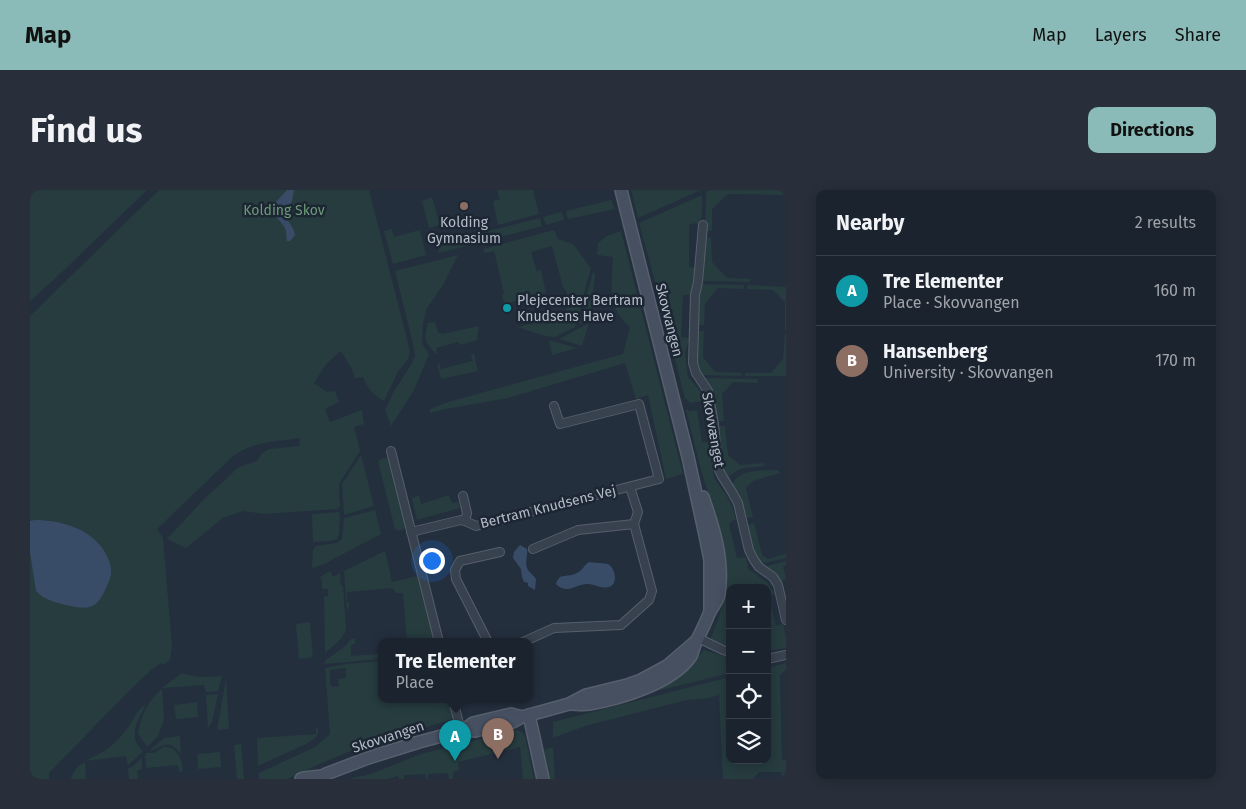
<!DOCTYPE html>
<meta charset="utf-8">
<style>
body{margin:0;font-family:"Fira Sans",sans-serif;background:#282f3a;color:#f1f3f6}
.controls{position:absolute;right:15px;bottom:15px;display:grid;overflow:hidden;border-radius:10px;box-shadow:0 2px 12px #0003}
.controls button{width:45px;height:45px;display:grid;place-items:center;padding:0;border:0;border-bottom:1px solid #39404a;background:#1b232e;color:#f1f3f6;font:25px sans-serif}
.you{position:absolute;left:401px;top:370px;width:18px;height:18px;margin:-12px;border:4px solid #fff;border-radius:50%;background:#1a73e8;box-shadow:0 0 0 8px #1a73e833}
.badge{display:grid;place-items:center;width:32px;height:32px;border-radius:50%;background:#8bbbb9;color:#fff;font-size:16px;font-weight:700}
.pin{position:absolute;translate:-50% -41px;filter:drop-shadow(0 1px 2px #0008)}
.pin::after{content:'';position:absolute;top:26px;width:18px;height:15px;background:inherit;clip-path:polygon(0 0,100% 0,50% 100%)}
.popup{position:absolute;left:348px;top:448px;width:155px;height:65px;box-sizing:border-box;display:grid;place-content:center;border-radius:10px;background:#1b232e;filter:drop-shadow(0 1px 4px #0005);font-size:16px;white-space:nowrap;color:#a0a4aa}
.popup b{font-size:19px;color:#f1f3f6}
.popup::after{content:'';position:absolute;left:50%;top:100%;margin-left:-10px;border:10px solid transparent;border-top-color:#1b232e}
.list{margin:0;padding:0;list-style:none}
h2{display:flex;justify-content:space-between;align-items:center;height:65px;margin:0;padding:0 20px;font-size:21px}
h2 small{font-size:16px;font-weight:400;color:#a0a4aa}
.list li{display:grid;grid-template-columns:32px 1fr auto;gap:15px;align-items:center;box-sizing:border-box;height:70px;padding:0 20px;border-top:1px solid #39404a}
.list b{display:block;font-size:19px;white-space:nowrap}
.list p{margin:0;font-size:16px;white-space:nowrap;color:#a0a4aa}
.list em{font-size:16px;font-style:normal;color:#a0a4aa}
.icon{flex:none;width:28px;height:28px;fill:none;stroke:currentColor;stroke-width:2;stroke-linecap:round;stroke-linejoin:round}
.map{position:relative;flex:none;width:756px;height:589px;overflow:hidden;border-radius:10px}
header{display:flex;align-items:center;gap:30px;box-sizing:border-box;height:70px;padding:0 25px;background:#8bbbb9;color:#111}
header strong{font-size:24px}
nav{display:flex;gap:28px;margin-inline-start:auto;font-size:18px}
.intro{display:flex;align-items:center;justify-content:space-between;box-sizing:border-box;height:120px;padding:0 30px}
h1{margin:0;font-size:35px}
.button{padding:12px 22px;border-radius:10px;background:#8bbbb9;color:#111;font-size:18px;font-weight:700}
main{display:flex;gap:30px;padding:0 30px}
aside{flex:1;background:#1b232e;border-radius:10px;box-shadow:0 2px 12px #0003}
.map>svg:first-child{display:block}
.green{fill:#263c3f;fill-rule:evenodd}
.water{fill:#394c67}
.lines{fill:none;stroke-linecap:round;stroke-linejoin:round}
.street-casing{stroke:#565f6c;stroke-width:10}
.secondary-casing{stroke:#565f6c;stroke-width:14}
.street{stroke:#38414e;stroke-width:8}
.secondary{stroke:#465061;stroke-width:11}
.education-dot{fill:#8d6e63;stroke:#1d2633;stroke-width:2}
.culture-dot{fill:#0f9aa8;stroke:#1d2633;stroke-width:2}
.labels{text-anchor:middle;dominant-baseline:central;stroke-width:5;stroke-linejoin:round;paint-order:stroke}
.park-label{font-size:14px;fill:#6b9a76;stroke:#1d2633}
.poi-label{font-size:14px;fill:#b4bcc9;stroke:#1d2633}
.street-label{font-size:14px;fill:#b4bcc9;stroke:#1d2633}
</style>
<header>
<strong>Map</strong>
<nav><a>Map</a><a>Layers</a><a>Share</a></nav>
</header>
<div class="intro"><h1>Find us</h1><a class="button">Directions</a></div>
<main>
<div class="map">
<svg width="756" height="589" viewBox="0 0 756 589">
<rect width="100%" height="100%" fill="#242f3e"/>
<!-- green -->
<g class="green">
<path d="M0,0H117L30,84L0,111Z"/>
<path d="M129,0H339L380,161L378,169L368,182L354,211C342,204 338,199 333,187L325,188L322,179L311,161L297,173L284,193L297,202L305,201L309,212L295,219L300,232L332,220L334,234L324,237L330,261L309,294L310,316L307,319L234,324L214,321L194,327L156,358L137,349L174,309L209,277L227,271L232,263L239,259L270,256L269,248C244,252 224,251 202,267L127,339L133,348L142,456L140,470L134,475L131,473L121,480L98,502L19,583V589H0V126Z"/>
<path d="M467,0H503L509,24L468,35L463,11L470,9Z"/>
<path d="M601,0H671L608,28Z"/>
<path d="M683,0H756V5L698,4L682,19V41H677L675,40L676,5L677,1Z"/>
<path d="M670,6H672C672,16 674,27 668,35L666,33L659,35V77L667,78L661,105H653L651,147L660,148L655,162L658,187L670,201L673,209V211L660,213L657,209H655L628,102L609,33Z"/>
<path d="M402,7L410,35L399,38L392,11Z"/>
<path d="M581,10L585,19L538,29L536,21Z"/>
<path d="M532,22L534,30L516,35L513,27Z"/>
<path d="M510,28L512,36L409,63L407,54Z"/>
<path d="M362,39L364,47L390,40L396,65L363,74L354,41Z"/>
<path d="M524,40L528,49L543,54L561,78L545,137L525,147L515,146L488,137L533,124L536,122C537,113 540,104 533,97L522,56L501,62L507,81L511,80L516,103L474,114L472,105L474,104L464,61L455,63L453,59Z"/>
<path d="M591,41L653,284L636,289L618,205L606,209L595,173L478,208L416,219L400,223V219L418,212L593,164L600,137C595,132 591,128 587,122C579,106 582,84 583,67L567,65L568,53L577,46Z"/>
<path d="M681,47L682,72L697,88L720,89V92L673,91L675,50L676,48Z"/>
<path d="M428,65L413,95L397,118L393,133L392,154L399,164L384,200L361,236L355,220L363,203L381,175L385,166L383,154L365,81Z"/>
<path d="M563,82L565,84L560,129L550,134L549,133Z"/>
<path d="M671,94L714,95V99L688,98L675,114L674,135H669L667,133V107Z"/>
<path d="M717,95L756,97V140H755V112L743,100L717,99Z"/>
<path d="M405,132L408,143H410L412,144L449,136L447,150L430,155L428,152L406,158L407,164L405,163C394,150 394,150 398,133Z"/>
<path d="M559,133L552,156L529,149Z"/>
<path d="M670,141H674L673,167L685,182L711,183L712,186L669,185L667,174V143Z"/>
<path d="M755,142L756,143V186H715V183H741L753,169Z"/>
<path d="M519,150L547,158L522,165Z"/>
<path d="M444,164L448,181L411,189L407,174L409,173L411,179L443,171L441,165Z"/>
<path d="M672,188L727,189L728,193L703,192L692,204L694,231H688L683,202Z"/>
<path d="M658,219V221L667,220L672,252H678L684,287L690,297L697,306L702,317L706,330L702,331L699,334L707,368L716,367L717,372L718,379L738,393L745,404L739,406L746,436L753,434L756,448V458L737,461V398H700V456L682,450L681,448C687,432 694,415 696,397C701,361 684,324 674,290C667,267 662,243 656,220Z"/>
<path d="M689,236H695L698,265L710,275L733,273L734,276L714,278L708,280L697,288L692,280L688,239Z"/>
<path d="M331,265L344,316L314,325L312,294Z"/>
<path d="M353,268H358L376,338L368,341L365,339L348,271Z"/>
<path d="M748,280L750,283L723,291L716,298L723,328L716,327L710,306L703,294C708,278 734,281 748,280Z"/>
<path d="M389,305L391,314L419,305L422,313L428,312L430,318L387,330L382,308Z"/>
<path d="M345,320L351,344L296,373L283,378L282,377L283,361L285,356L307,353L312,349L314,328Z"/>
<path d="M308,322L310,324L309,344L307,349L299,351L283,352L282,324Z"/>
<path d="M724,333L732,365L738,369L756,364V368L730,374L726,369L718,336L720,334Z"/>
<path d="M355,361L362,392L388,386L405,452H377L373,403C368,403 365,404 363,398L317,402V412L319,413V417L317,420L314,381Z"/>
<path d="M756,371V375L753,376L756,388L754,391C747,391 741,382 736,377L737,376Z"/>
<path d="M300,381L303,387L310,383L311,395L313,396L316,438C314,449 304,455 295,463L294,407L298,406V399H292V391L290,387Z"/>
<path d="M280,432L283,467L269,469L266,434Z"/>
<path d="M325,448V454L321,455V466L351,464V469L294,474L296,470L315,456L321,449Z"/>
<path d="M674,460L700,468V483L627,501L652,485Z"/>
<path d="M351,471V510H420L424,526L421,530L365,546L323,560L292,573L257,589H229V583L285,557L300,544L295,478L316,474ZM316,478V488L308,489L309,496L302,497L300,494V480Z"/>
<path d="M756,473V480L750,485L752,570H756V589H752L751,582H729L723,589H693L689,505L679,508L657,510L555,536L523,548V532L700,487V570H737V478Z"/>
<path d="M152,483C165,488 178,487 192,486L188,501L176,502L174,495L132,498Z"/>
<path d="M196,489L199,539L187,540Z"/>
<path d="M132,499L134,530L128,546L117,557L108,543C110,527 119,509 132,499Z"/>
<path d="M188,504L182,532L178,538L176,505Z"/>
<path d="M167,512L168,527L146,529L144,515Z"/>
<path d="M116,514C111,525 101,539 106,552C108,555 111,559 113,562L98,575L96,566L55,571L56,589H41C46,570 67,568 80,557C87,551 94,543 99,536C104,528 108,519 116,514Z"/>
<path d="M286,538H288V543L285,548L276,554L228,576L227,548L286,544Z"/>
<path d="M486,540L492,542L495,546L504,589H493L490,557L428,572L429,580L423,582V589H419L418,583L398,584V589H396L395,584L374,585V589H369L368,586L358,589H318L341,584L391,564Z"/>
<path d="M150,546L151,564C136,547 136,557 119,561L134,548Z"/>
<path d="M211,554L214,589H207L204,555Z"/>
<path d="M133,557C147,555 152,570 153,581L149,582L148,575L116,578L115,566L116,563H124Z"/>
<path d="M523,557L525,589H520L514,560Z"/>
<path d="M190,562L191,577L168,579L167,564Z"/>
<path d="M112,568V579L107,581L108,589H99L98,578L102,577Z"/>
</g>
<!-- water -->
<g class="water">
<path d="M257,0H264L262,11L255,25C258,33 263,35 265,45L260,51H257C256,47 257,42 255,38C250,27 239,28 239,13L247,11Z"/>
<path d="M5,330C30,330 58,338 73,359C78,367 82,375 81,384C80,389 78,394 76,398C67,420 57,420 36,415C25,412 14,410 6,401L0,362V331Z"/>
<path d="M490,355L497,359C498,366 494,373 498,380C500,383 504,386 506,389L505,400L498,396V393L494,392L492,387L491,379L483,368L484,362Z"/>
<path d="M559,372C562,373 576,373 578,374C585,378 589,394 579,397C571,399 563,393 556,394C544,395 537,405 526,394L527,391L530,387C536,385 545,386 550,381C554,378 554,375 559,372Z"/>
</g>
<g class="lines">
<defs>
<g id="street">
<path d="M673,35L668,92L665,105L663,173L666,183L678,201L684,234L688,278L692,286L702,302L708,313L719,360L724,370L729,377L743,387L748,395L756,430"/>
<path d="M361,261L409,452"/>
<path d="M433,306L437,323L435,331"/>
<path d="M381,342L431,330L435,331L446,336L629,289L609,214L530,234L524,216"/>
<path d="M503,359L548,340L604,334"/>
<path d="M668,448L693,460L700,462"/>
<path d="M458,452L426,389L425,380L430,371L470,362"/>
<path d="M493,452L524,438L591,435L619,410L622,401L604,334L608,322L600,297"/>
<path d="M737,469L756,465"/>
<path d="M423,510L431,541"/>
</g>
<g id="secondary">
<path d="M591,0L658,267L675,345L680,370V421"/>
<path d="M540,514C547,514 553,515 559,514C590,509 643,493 661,466C663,462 664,456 666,452C671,442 675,434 679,424C682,417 688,411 689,404C694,370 684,339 673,307"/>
<path d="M499,525L513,589"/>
<path d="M434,540L443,533L481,524L492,527"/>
<path d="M271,589L274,588L292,586"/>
<path d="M288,589L296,584L338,568L389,552L434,540L445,541L483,532L492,527L539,514L556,505L597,495L611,490L637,476L665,452"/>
</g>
</defs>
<!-- street casing -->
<use href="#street" class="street-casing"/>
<!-- secondary casing -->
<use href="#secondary" class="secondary-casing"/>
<!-- street -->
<use href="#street" class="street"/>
<!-- secondary -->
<use href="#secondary" class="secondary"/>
</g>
<!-- markers -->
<circle class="education-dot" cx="434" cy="16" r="5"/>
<circle class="culture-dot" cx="477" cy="118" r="5"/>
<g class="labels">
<!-- park labels -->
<g class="park-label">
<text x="254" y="20">Kolding Skov</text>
</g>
<!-- poi labels -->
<g class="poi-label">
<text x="434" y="32">Kolding<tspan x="434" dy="16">Gymnasium</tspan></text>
<text x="487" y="110" text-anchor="start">Plejecenter Bertram<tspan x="487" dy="16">Knudsens Have</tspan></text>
</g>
<!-- street labels -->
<g class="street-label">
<text transform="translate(639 130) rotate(76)">Skovvangen</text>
<text transform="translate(683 240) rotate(80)">Skovvænget</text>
<text transform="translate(518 317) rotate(-14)">Bertram Knudsens Vej</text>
<text transform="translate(358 547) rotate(-18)">Skovvangen</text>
</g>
</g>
</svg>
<div class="controls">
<button>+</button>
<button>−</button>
<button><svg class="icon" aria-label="locate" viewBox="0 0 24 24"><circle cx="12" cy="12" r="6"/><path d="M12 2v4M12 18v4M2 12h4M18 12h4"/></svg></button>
<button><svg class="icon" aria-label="layers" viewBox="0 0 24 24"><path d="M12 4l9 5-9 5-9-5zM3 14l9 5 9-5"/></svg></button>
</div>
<div class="you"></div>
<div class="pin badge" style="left:425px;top:571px;background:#0f9aa8">A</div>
<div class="popup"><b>Tre Elementer</b>Place</div>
<div class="pin badge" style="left:468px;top:569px;background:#8d6e63">B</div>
</div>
<aside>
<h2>Nearby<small>2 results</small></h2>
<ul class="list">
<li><span class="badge" style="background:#0f9aa8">A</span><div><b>Tre Elementer</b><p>Place · Skovvangen</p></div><em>160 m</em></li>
<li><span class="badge" style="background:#8d6e63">B</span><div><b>Hansenberg</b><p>University · Skovvangen</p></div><em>170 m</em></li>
</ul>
</aside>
</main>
